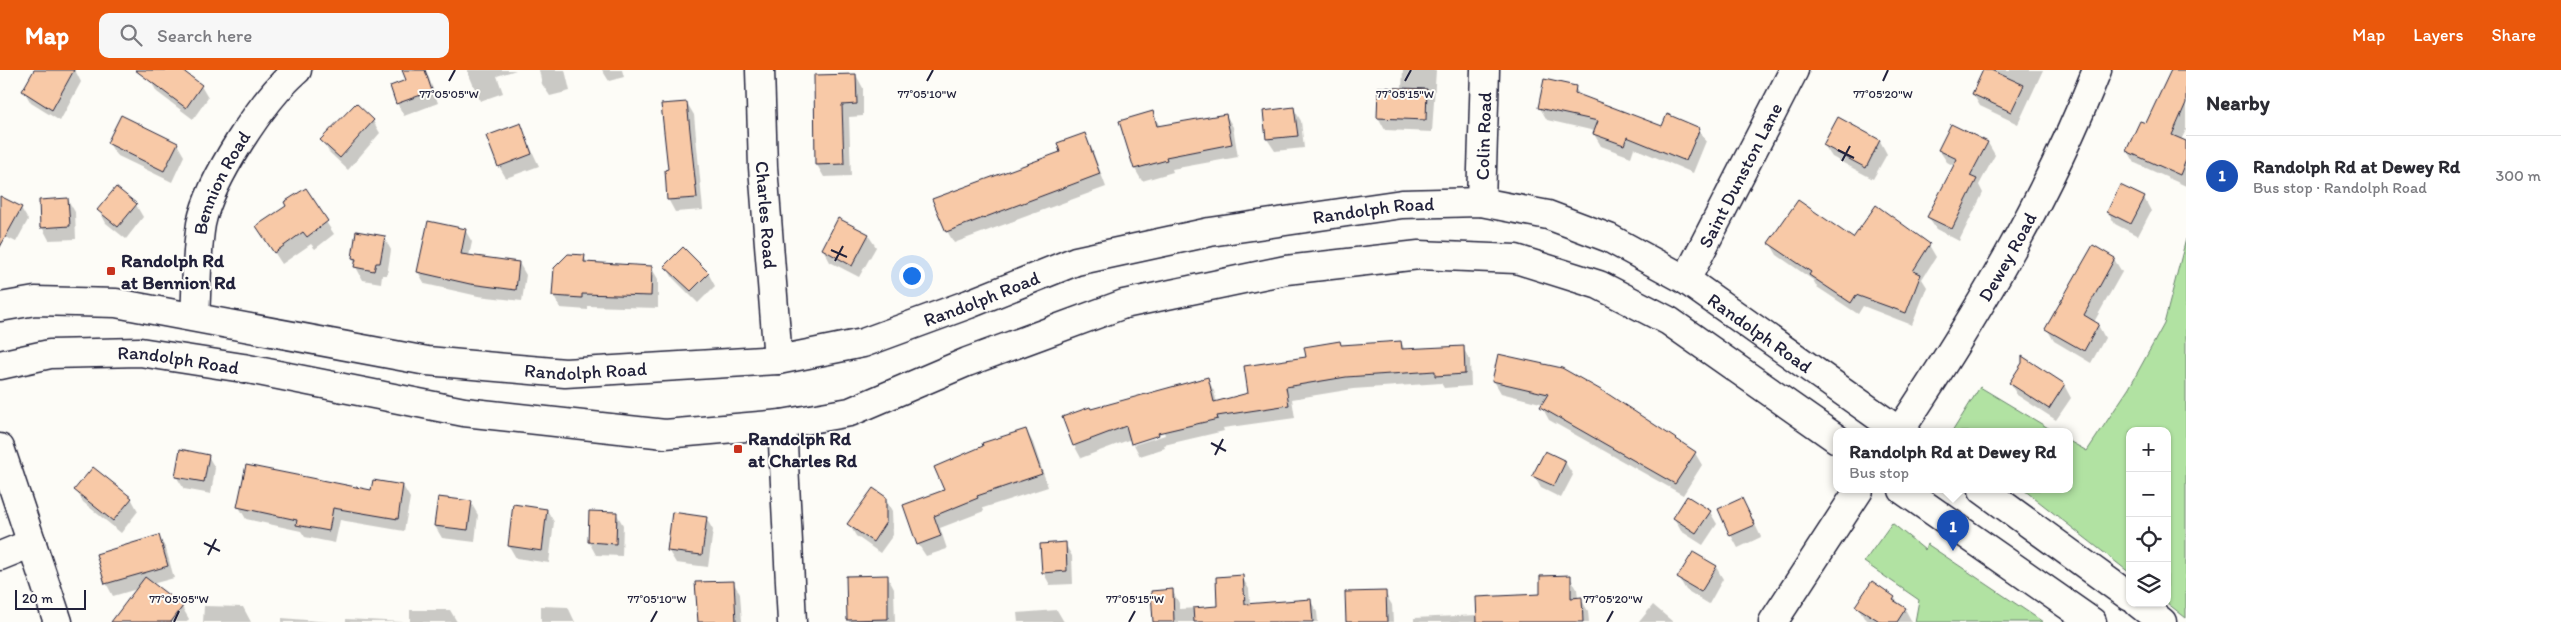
<!DOCTYPE html>
<meta charset="utf-8">
<style>
body{margin:0;font-family:Itim,sans-serif;background:#f7f7f7;color:#2b2b33}
.controls{position:absolute;right:15px;bottom:15px;display:grid;overflow:hidden;border-radius:10px;box-shadow:0 1px 4px #0004}
.controls button{width:45px;height:45px;display:grid;place-items:center;padding:0;border:0;border-bottom:1px solid #e1e1e2;background:#fff;color:#2b2b33;font:25px sans-serif}
.scale{position:absolute;left:15px;bottom:12px;width:71px;box-sizing:border-box;padding-left:5px;border:2px solid #22223b;border-top:0;font-size:14px;line-height:18px;white-space:nowrap;color:#22223b;-webkit-text-stroke:4px #fdfcf7;paint-order:stroke}
.you{position:absolute;left:911px;top:205px;width:18px;height:18px;margin:-12px;border:4px solid #fff;border-radius:50%;background:#1a73e8;box-shadow:0 0 0 8px #1a73e833}
.badge{display:grid;place-items:center;width:32px;height:32px;border-radius:50%;background:#ea580c;color:#fff;font-size:16px;font-weight:700}
.pin{position:absolute;translate:-50% -41px;filter:drop-shadow(0 1px 2px #0008)}
.pin::after{content:'';position:absolute;top:26px;width:18px;height:15px;background:inherit;clip-path:polygon(0 0,100% 0,50% 100%)}
.popup{position:absolute;left:1833px;top:358px;width:240px;height:65px;box-sizing:border-box;display:grid;place-content:center;border-radius:10px;background:#fff;filter:drop-shadow(0 1px 4px #0005);font-size:16px;white-space:nowrap;color:#7c7c81}
.popup b{font-size:19px;color:#2b2b33}
.popup::after{content:'';position:absolute;left:50%;top:100%;margin-left:-10px;border:10px solid transparent;border-top-color:#fff}
.list{margin:0;padding:0;list-style:none}
h2{display:flex;justify-content:space-between;align-items:center;height:65px;margin:0;padding:0 20px;font-size:21px}
h2 small{font-size:16px;font-weight:400;color:#7c7c81}
.list li{display:grid;grid-template-columns:32px 1fr auto;gap:15px;align-items:center;box-sizing:border-box;height:80px;padding:0 20px;border-top:1px solid #e1e1e2}
.list b{display:block;font-size:19px;white-space:nowrap}
.list p{margin:0;font-size:16px;white-space:nowrap;color:#7c7c81}
.list em{font-size:16px;font-style:normal;color:#7c7c81}
.icon{flex:none;width:28px;height:28px;fill:none;stroke:currentColor;stroke-width:2;stroke-linecap:round;stroke-linejoin:round}
.map{position:relative;flex:none;width:2186px;height:552px;overflow:hidden}
header{display:flex;align-items:center;gap:30px;box-sizing:border-box;height:70px;padding:0 25px;background:#ea580c;color:#fff}
header strong{font-size:24px}
nav{display:flex;gap:28px;margin-inline-start:auto;font-size:18px}
.search{width:350px;height:45px;background:#f7f7f7;display:flex;align-items:center;gap:12px;box-sizing:border-box;padding:0 18px;border-radius:10px;color:#7c7c81;font-size:19px}
main{display:flex}
aside{flex:1;background:#fff}
.map>svg:first-child{display:block}
.green{fill:#b1e2a2;stroke:#6a826e}
.shadow{fill:#0003;fill-rule:evenodd}
.building{fill:#f8c9a7;stroke:#22223b}
.lines{fill:none;stroke-linecap:round;stroke-linejoin:round}
.minor-casing{stroke:#22223b;stroke-width:31}
.major-casing{stroke:#22223b;stroke-width:31}
.minor{stroke:#fdfcf7;stroke-width:28}
.major{stroke:#fdfcf7;stroke-width:28}
.ticks{fill:none;stroke:#22223b;stroke-width:2}
.poi-dot{fill:#c8321e;stroke:#fdfcf7;stroke-width:2}
.labels{text-anchor:middle;dominant-baseline:central;stroke-width:4;stroke-linejoin:round;paint-order:stroke}
.street-label{font-size:19px;fill:#22223b;stroke:#fdfcf7}
.poi-label{font-size:19px;font-weight:bold;fill:#22223b;stroke:#fdfcf7;text-anchor:start}
.ticks-label{font-size:12px;text-anchor:middle;fill:#22223b;stroke:#fdfcf7;stroke-width:4;stroke-linejoin:round;paint-order:stroke}
</style>
<header>
<strong>Map</strong>
<div class="search"><svg class="icon" aria-label="search" viewBox="0 0 24 24"><circle cx="10" cy="10" r="6"/><path d="M15 15l6 6"/></svg>Search here</div>
<nav><a>Map</a><a>Layers</a><a>Share</a></nav>
</header>
<main>
<div class="map">
<svg width="2186" height="552" viewBox="0 0 2186 552">
<rect width="100%" height="100%" fill="#fdfcf7"/>
<filter id="ink" filterUnits="userSpaceOnUse"><feTurbulence type="fractalNoise" baseFrequency=".02" numOctaves="2"/><feDisplacementMap in="SourceGraphic" scale="10" xChannelSelector="R" yChannelSelector="G"/><feConvolveMatrix kernelMatrix="1 2 1 2 8 2 1 2 1" color-interpolation-filters="sRGB"/></filter>
<g filter="url(#ink)">
<!-- green -->
<g class="green">
<path d="M2186,169V548L2167,533V361H2130V503L2024,420H2069V371L2087,381L2129,318L2164,254Z"/>
<path d="M1980,317L2055,362H1952Z"/>
<path d="M1892,453L1925,480L1927,474L2043,552H1915L1919,530L1864,492Z"/>
</g>
<!-- shadow -->
<g class="shadow">
<path d="M36,0H75L81,12L60,51L31,33L24,21Z"/>
<path d="M157,0H180L201,16L208,28L193,49L157,22L150,10Z"/>
<path d="M403,0H426L438,33L404,46L397,33L407,11Z"/>
<path d="M467,0H516L497,6L503,23L480,31Z"/>
<path d="M539,0H565L570,21L550,26L542,14Z"/>
<path d="M602,0H622L624,7L609,11Z"/>
<path d="M1403,0H1436L1432,62L1385,60L1378,47L1402,19Z"/>
<path d="M1984,0H2043L2018,54L1980,36L1973,24Z"/>
<path d="M2172,0H2186V60L2181,70L2186,72V116L2135,93L2128,81L2147,55Z"/>
<path d="M856,5L863,18V46L849,47L851,106L824,107L817,95L816,6Z"/>
<path d="M1575,18L1581,27L1662,58L1699,59L1706,71L1693,103L1634,78L1631,87L1601,76L1594,64L1595,61L1547,50L1540,38Z"/>
<path d="M687,33L694,45L703,140L675,142L668,129L669,101Z"/>
<path d="M356,35L373,51L380,63L348,100L329,82L322,70Z"/>
<path d="M1294,39L1301,51L1304,78L1275,81L1267,69L1264,42Z"/>
<path d="M1153,43L1160,57L1226,45L1233,57L1238,87L1172,99L1173,102L1142,111L1135,99L1121,52Z"/>
<path d="M1838,49L1880,71L1887,84L1873,109L1832,87L1824,75Z"/>
<path d="M520,55L539,96L506,108L499,96Z"/>
<path d="M1952,55L1988,73L1995,85L1979,115L1983,123L1959,171L1936,159L1928,147L1954,96L1947,92L1939,80Z"/>
<path d="M1084,64L1091,77L1106,117L954,173L947,161Z"/>
<path d="M109,73L177,74L184,86L172,112L116,85Z"/>
<path d="M0,127L21,138L28,150L16,172L0,164Z"/>
<path d="M2144,128L2151,141L2138,166L2115,154L2108,142Z"/>
<path d="M68,130L75,142L76,169L49,170L42,157Z"/>
<path d="M136,135L143,147L126,169L106,153L99,140Z"/>
<path d="M839,150L868,165L876,177L859,207L830,192L823,179Z"/>
<path d="M326,152L334,164L315,179L311,174L282,194L265,168Z"/>
<path d="M465,160L472,172L469,186L519,193L526,205L522,231L478,226L425,214L418,202Z"/>
<path d="M357,163L384,167L391,180L387,205H382L381,213L363,210L356,197L353,188Z"/>
<path d="M1853,169L1929,175L1936,187L1922,209L1927,217L1912,255L1863,236L1858,244L1817,217L1813,210L1777,185L1770,173Z"/>
<path d="M2093,177L2114,189L2122,202L2094,252L2098,255L2105,268L2091,293L2054,271L2047,259Z"/>
<path d="M584,187L588,194L651,197L658,209V238L588,236V240L560,238L553,225Z"/>
<path d="M666,196L708,203L715,216L698,233L673,208Z"/>
<path d="M1401,272L1405,280L1463,278L1470,290L1471,316L1444,318L1441,313L1353,319L1292,329L1295,348L1223,358L1224,361L1164,375L1165,378L1140,386L1131,369L1081,388L1074,375L1091,341L1207,309L1214,321L1217,333L1249,324L1307,288L1340,273L1342,277ZM1164,362L1165,365L1133,375V372Z"/>
<path d="M1499,285L1695,383L1702,395L1683,425L1549,350L1542,337L1544,334L1501,323L1494,311Z"/>
<path d="M2010,313L2064,315L2071,328L2056,350L2017,325Z"/>
<path d="M1026,360L1033,373L1048,417L983,438L984,441L940,458L947,479L926,486L918,474L946,421Z"/>
<path d="M208,386L215,398L211,424L184,419L176,406Z"/>
<path d="M1565,392L1573,405L1561,428L1541,418L1534,406Z"/>
<path d="M403,416L410,428L404,461L340,450L335,473L305,467L301,461L246,449L239,437Z"/>
<path d="M76,420L131,428L138,441L121,463L83,432Z"/>
<path d="M885,428L892,441L893,465L880,483L856,466L849,454Z"/>
<path d="M471,433L478,445L475,472L442,468L435,456Z"/>
<path d="M547,440L554,452L549,493L516,488L509,476Z"/>
<path d="M590,442L616,443L623,455L622,486L596,485L589,472Z"/>
<path d="M1710,442L1717,454L1703,475L1681,461L1674,448Z"/>
<path d="M1749,442L1761,467L1738,478L1731,465Z"/>
<path d="M706,448L713,460L708,497L676,493L668,480Z"/>
<path d="M159,467L166,479L174,508L152,514L182,537L189,549L187,552H112L137,519L113,526L106,513Z"/>
<path d="M1065,474L1072,486L1073,514L1050,515L1043,502Z"/>
<path d="M1716,497L1723,509L1709,534L1686,520L1679,508Z"/>
<path d="M887,506L894,519L895,552H849L848,549Z"/>
<path d="M1242,507L1249,519L1250,535L1310,530L1317,542L1318,552H1154L1172,520L1179,533V539L1219,537Z"/>
<path d="M1570,507L1577,519L1578,529H1581L1588,541L1589,552H1414V548L1478,545L1542,525Z"/>
<path d="M733,512L740,524L742,552H699Z"/>
<path d="M1385,523L1392,535L1393,552H1348Z"/>
<path d="M1894,528L1905,539L1912,552H1871L1864,548L1857,536Z"/>
<path d="M1653,535L1673,552H1639Z"/>
<path d="M204,536L243,537L251,552H203Z"/>
<path d="M541,536L568,537L575,552H541Z"/>
<path d="M410,540H450L457,552H410Z"/>
<path d="M1057,540L1064,552H1018L1017,543Z"/>
<path d="M282,548L330,552H282Z"/>
<path d="M346,549L405,552H346Z"/>
</g>
<!-- building -->
<g class="building">
<path d="M34,0H74L52,40L22,21Z"/>
<path d="M135,0H182L202,15L186,38Z"/>
<path d="M402,0H425L432,21L396,34L390,16L406,10Z"/>
<path d="M1983,0H1991L2024,15L2011,42L1972,24Z"/>
<path d="M2171,0H2186V33L2172,65L2186,71V90L2180,105L2126,81L2140,51L2146,53Z"/>
<path d="M856,4L857,34L842,35L844,94L815,95L814,5Z"/>
<path d="M1544,9L1576,16L1575,23L1662,56L1667,44L1700,58L1686,91L1627,67L1624,75L1593,64L1598,51L1538,38Z"/>
<path d="M1378,17L1427,19L1426,50L1377,48Z"/>
<path d="M687,32L697,128L667,130L665,100L668,99L661,34Z"/>
<path d="M356,33L374,50L340,88L320,70Z"/>
<path d="M1294,37L1298,66L1266,69L1263,41Z"/>
<path d="M1153,41L1157,56L1226,44L1232,74L1166,87L1167,90L1134,99L1119,51Z"/>
<path d="M121,45L178,73L164,101L107,73Z"/>
<path d="M1838,47L1880,70L1866,98L1823,75Z"/>
<path d="M521,53L532,84L498,97L486,66Z"/>
<path d="M1951,54L1988,72L1970,106L1977,109L1952,159L1927,147L1957,89L1938,80Z"/>
<path d="M1085,63L1100,104L946,162L932,129L1060,82L1057,73Z"/>
<path d="M2120,115L2145,127L2131,154L2107,142Z"/>
<path d="M116,117L137,134L118,157L97,140Z"/>
<path d="M306,118L328,151L307,167L303,162L274,183L256,156L286,136L284,132Z"/>
<path d="M0,126L22,137L0,177Z"/>
<path d="M68,128L70,156L40,158L39,130Z"/>
<path d="M1798,130L1853,168L1876,135L1930,174L1913,201L1921,204L1906,243L1856,225L1851,233L1809,205L1811,202L1768,173Z"/>
<path d="M838,148L869,164L852,196L822,179Z"/>
<path d="M428,151L466,159L461,184L519,192L516,220L470,214L417,202Z"/>
<path d="M356,161L385,166L380,193H376L374,201L354,197L356,189L352,188Z"/>
<path d="M2093,175L2115,188L2084,245L2099,254L2084,281L2045,259Z"/>
<path d="M683,177L709,203L691,221L664,196Z"/>
<path d="M568,184L585,185L584,192L652,196L651,226L582,224V228L552,226L554,198Z"/>
<path d="M1340,271L1341,275L1401,271L1402,279L1464,276L1465,304L1435,306V301L1346,307L1286,317L1289,335L1217,346L1218,349L1158,363L1159,365L1131,374L1126,356L1073,376L1062,347L1090,337L1091,339L1208,307L1214,332L1248,323L1244,296L1306,287L1304,277Z"/>
<path d="M1498,284L1562,298L1608,324L1696,382L1675,414L1540,337L1548,324L1492,311Z"/>
<path d="M2022,286L2065,314L2049,339L2009,313L2022,293Z"/>
<path d="M1026,359L1042,404L977,426L978,428L934,446L941,466L917,475L903,435L944,420L934,397L983,376L982,373Z"/>
<path d="M180,379L209,385L204,412L175,407Z"/>
<path d="M1545,381L1566,391L1554,416L1532,406Z"/>
<path d="M246,395L371,420L373,410L403,415L398,449L333,438L329,461L296,455L297,450L237,437Z"/>
<path d="M93,397L132,428L113,451L74,420Z"/>
<path d="M873,418L886,427V452L873,472L847,454Z"/>
<path d="M1687,426L1711,441L1696,463L1673,448Z"/>
<path d="M438,427L472,431L468,460L434,456Z"/>
<path d="M1742,428L1755,455L1730,466L1718,439Z"/>
<path d="M513,434L547,439L542,481L508,476Z"/>
<path d="M589,441L617,442L616,474L588,472Z"/>
<path d="M672,442L707,447L702,485L667,481Z"/>
<path d="M159,465L168,496L105,514L96,484Z"/>
<path d="M1066,472L1067,501L1042,503L1040,474Z"/>
<path d="M1693,482L1717,496L1701,522L1677,508Z"/>
<path d="M888,505V549L847,550L846,506Z"/>
<path d="M1243,505L1245,534L1311,529L1313,552H1194L1193,538L1217,536L1216,507Z"/>
<path d="M1571,505V528L1582,527L1583,552H1477L1476,527L1540,524V506Z"/>
<path d="M145,507L183,536L171,552H111Z"/>
<path d="M734,511L736,552H698L695,512Z"/>
<path d="M1872,511L1895,527L1893,530L1906,538L1897,552H1881L1855,536Z"/>
<path d="M1173,519L1174,552H1153L1151,521Z"/>
<path d="M1386,521L1387,552H1346L1345,522Z"/>
</g>
<g class="lines">
<defs>
<g id="minor">
<path id="s1" d="M760,0L763,97L778,290"/>
<path id="s2" d="M1481,132L1485,0"/>
<path id="s3" d="M1686,210L1794,0"/>
<path id="s4" d="M195,246C197,216 196,184 201,154C210,110 263,29 297,0"/>
<path d="M782,354L792,552"/>
<path id="s5" d="M1899,362C1975,248 2047,128 2097,0"/>
<path d="M0,378L58,552"/>
<path d="M0,486L32,473"/>
<path d="M1773,552L1859,420"/>
</g>
<g id="major">
<path id="s6" d="M0,237L35,231L116,233L427,291L565,303L778,290L863,273L969,234L1076,191L1210,162L1402,134L1481,132L1548,145L1609,168L1686,210L1900,362"/>
<path id="s7" d="M0,295L50,284L140,282L243,298L464,342L665,364L782,354L850,342L967,292L1124,234L1286,200L1419,185L1516,189L1599,215L1669,251L1837,369"/>
<path d="M1903,420L2092,552"/>
<path d="M1983,420L2130,527"/>
<path d="M2138,533L2162,552"/>
</g>
</defs>
<!-- minor casing -->
<use href="#minor" class="minor-casing"/>
<!-- major casing -->
<use href="#major" class="major-casing"/>
<!-- minor -->
<use href="#minor" class="minor"/>
<!-- major -->
<use href="#major" class="major"/>
</g>
</g>
<!-- ticks -->
<path class="ticks" d="M449,11L455,0M927,11L933,0M1405,11L1411,0M1883,11L1888,0M1838,80L1854,88M1842,91L1850,76M831,180L847,187M835,191L843,176M1211,373L1226,381M1215,385L1223,369M204,473L220,481M208,485L216,469M174,552L179,541M651,552L657,541M1129,552L1135,541M1607,552L1613,541"/>
<!-- markers -->
<g class="poi-dot">
<rect x="106" y="196" width="10" height="10" rx="2.5"/>
<rect x="733" y="374" width="10" height="10" rx="2.5"/>
</g>
<g class="labels">
<!-- street labels -->
<g class="street-label">
<text stroke="none"><textPath href="#s2" startOffset="66">Colin Road</textPath></text>
<text stroke="none"><textPath href="#s3" startOffset="118">Saint Dunston Lane</textPath></text>
<text stroke="none"><textPath href="#s4" startOffset="138">Bennion Road</textPath></text>
<text stroke="none"><textPath href="#s6" startOffset="1402">Randolph Road</textPath></text>
<text stroke="none"><textPath href="#s1" startOffset="145">Charles Road</textPath></text>
<text stroke="none"><textPath href="#s5" startOffset="206">Dewey Road</textPath></text>
<text stroke="none"><textPath href="#s6" startOffset="998">Randolph Road</textPath></text>
<text stroke="none"><textPath href="#s6" startOffset="1822">Randolph Road</textPath></text>
<text stroke="none"><textPath href="#s7" startOffset="180">Randolph Road</textPath></text>
<text stroke="none"><textPath href="#s6" startOffset="592">Randolph Road</textPath></text>
</g>
<!-- poi labels -->
<g class="poi-label">
<text x="121" y="190">Randolph Rd<tspan x="121" dy="22">at Bennion Rd</tspan></text>
<text x="748" y="368">Randolph Rd<tspan x="748" dy="22">at Charles Rd</tspan></text>
</g>
</g>
<g class="ticks-label">
<text x="449" y="28">77°05'05"W</text>
<text x="927" y="28">77°05'10"W</text>
<text x="1405" y="28">77°05'15"W</text>
<text x="1883" y="28">77°05'20"W</text>
<text x="179" y="533">77°05'05"W</text>
<text x="657" y="533">77°05'10"W</text>
<text x="1135" y="533">77°05'15"W</text>
<text x="1613" y="533">77°05'20"W</text>
</g>
</svg>
<div class="controls">
<button>+</button>
<button>−</button>
<button><svg class="icon" aria-label="locate" viewBox="0 0 24 24"><circle cx="12" cy="12" r="6"/><path d="M12 2v4M12 18v4M2 12h4M18 12h4"/></svg></button>
<button><svg class="icon" aria-label="layers" viewBox="0 0 24 24"><path d="M12 4l9 5-9 5-9-5zM3 14l9 5 9-5"/></svg></button>
</div>
<div class="scale">20 m</div>
<div class="you"></div>
<div class="pin badge" style="left:1953px;top:481px;background:#1a4fb4">1</div>
<div class="popup"><b>Randolph Rd at Dewey Rd</b>Bus stop</div>
</div>
<aside>
<h2>Nearby<small></small></h2>
<ul class="list">
<li><span class="badge" style="background:#1a4fb4">1</span><div><b>Randolph Rd at Dewey Rd</b><p>Bus stop · Randolph Road</p></div><em>300 m</em></li>
</ul>
</aside>
</main>
